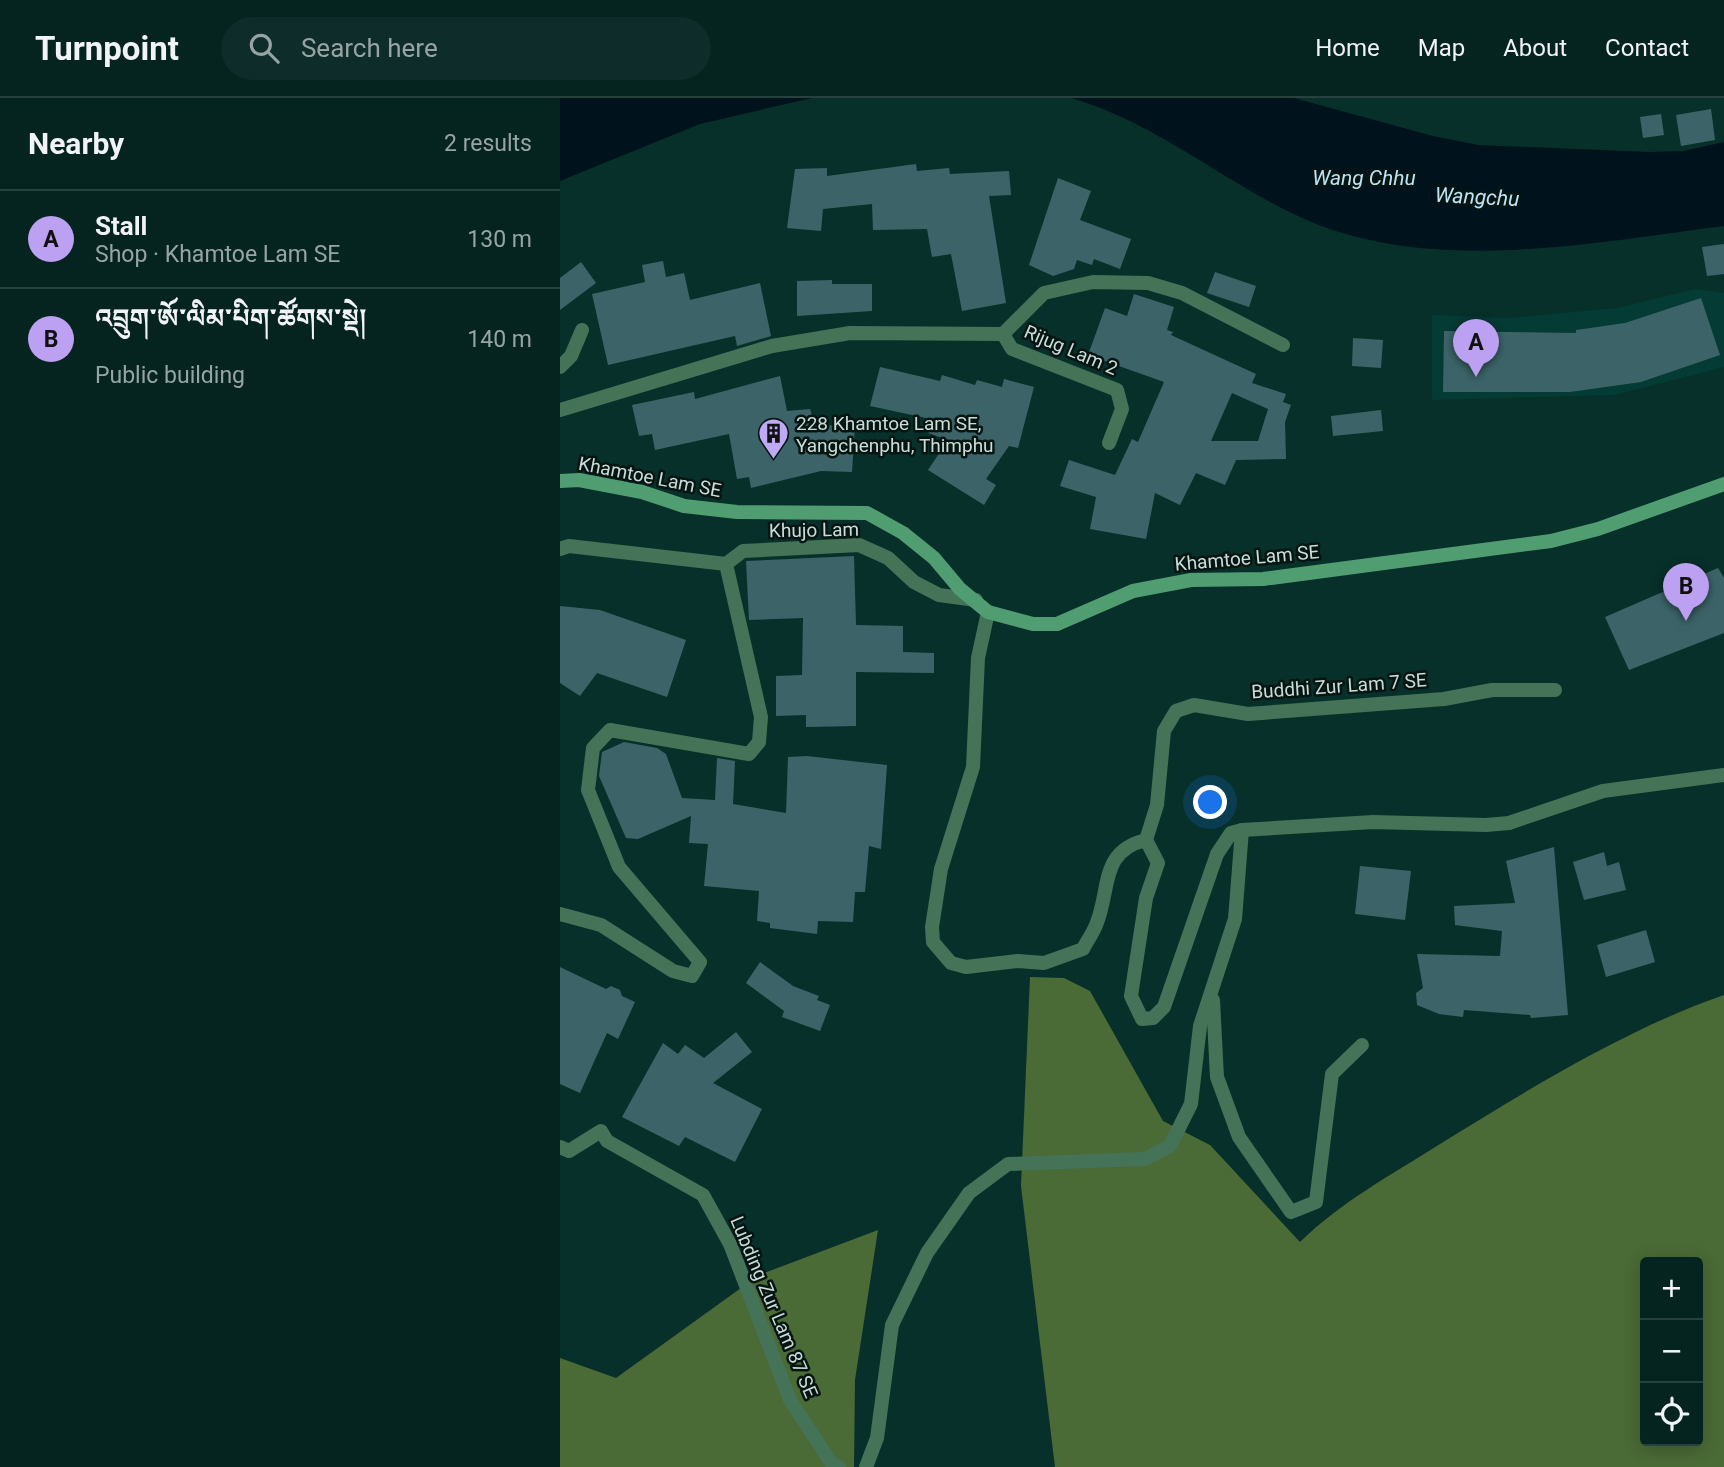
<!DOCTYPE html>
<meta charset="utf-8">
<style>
body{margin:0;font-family:Roboto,"Noto Serif Tibetan",sans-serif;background:#0e2c29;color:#f1f3f6}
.controls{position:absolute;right:21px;bottom:21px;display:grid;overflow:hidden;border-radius:7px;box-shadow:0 4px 18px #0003}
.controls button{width:63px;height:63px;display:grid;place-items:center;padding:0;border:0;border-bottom:2px solid #26413e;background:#052420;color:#f1f3f6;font:35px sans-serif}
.you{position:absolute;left:651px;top:705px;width:24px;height:24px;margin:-18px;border:5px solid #fff;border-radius:50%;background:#1a73e8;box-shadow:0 0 0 10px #1a73e833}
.badge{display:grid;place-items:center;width:46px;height:46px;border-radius:50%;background:#bca0f2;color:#111;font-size:23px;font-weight:700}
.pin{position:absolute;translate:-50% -58px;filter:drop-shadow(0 2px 4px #0008)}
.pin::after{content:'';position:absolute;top:37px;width:24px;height:21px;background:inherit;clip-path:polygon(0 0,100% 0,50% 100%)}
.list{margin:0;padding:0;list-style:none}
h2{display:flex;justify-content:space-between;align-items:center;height:91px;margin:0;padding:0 28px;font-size:30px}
h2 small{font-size:23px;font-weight:400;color:#97a4a5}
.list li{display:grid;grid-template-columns:46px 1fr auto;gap:21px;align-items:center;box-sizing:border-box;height:98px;padding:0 28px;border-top:2px solid #26413e}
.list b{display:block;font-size:26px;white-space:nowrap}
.list p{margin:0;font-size:23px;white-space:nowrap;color:#97a4a5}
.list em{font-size:23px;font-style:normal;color:#97a4a5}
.icon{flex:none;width:38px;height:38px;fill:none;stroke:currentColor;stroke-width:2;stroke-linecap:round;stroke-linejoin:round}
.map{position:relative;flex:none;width:1164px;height:1369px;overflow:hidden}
header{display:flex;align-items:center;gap:42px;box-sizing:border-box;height:98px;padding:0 35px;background:#052420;border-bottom:2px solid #26413e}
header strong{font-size:33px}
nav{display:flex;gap:38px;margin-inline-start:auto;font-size:24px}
.search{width:490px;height:63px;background:#0e2c29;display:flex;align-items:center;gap:18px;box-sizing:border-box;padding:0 24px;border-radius:38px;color:#97a4a5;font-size:26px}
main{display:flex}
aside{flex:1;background:#052420}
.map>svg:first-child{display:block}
.built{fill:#043b34}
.forest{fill:#4a6a36;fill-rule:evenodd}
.water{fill:#00131c}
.building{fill:#3c6468;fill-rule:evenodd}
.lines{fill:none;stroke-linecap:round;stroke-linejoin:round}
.lane{stroke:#457358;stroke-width:14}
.street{stroke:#457358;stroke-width:14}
.secondary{stroke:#519d72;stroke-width:14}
.labels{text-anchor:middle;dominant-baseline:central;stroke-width:5;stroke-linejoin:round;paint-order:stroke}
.street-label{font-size:19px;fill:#c9ddd8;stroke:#061512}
.poi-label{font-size:19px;fill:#c9ddd8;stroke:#061512;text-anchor:start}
.water-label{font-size:21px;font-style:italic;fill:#bde3f5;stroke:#061512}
</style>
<header>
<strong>Turnpoint</strong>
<div class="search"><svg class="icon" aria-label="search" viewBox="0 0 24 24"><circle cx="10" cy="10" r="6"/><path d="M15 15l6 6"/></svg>Search here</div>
<nav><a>Home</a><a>Map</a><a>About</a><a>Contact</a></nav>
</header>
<main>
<aside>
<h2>Nearby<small>2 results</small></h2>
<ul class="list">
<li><span class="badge">A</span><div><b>Stall</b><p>Shop · Khamtoe Lam SE</p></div><em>130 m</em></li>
<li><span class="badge">B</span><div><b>འབྲུག་ཨོ་ལིམ་པིག་ཚོགས་སྡེ།</b><p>Public building</p></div><em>140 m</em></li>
</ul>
</aside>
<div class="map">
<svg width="1164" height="1369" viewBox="0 0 1164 1369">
<rect width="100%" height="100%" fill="#07302a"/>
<!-- built -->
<path class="built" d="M1135,191L1164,195V269L1054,297L872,302V217L949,220L1057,210Z"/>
<!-- forest -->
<g class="forest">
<path d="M470,879L504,880L530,893L603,1023L650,1047L740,1144C781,1104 831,1077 880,1046C969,991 1066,931 1164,897V1369H495L461,1088ZM1085,1164H1138V1343H1085Z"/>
<path d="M318,1132L295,1282L294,1369H0V1260L56,1280L199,1177Z"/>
</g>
<!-- water -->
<g class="water">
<path d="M0,0H252L140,26L0,83Z"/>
<path d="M511,0H734L873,38L919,47L1090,54L1123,53L1164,44V128C1031,145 867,178 740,119C662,83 595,24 511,0Z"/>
</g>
<!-- building -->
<g class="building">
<path d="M1151,11L1155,42L1121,48L1116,17Z"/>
<path d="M1101,16L1104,37L1083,40L1080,19Z"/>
<path d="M356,66L357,73L389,70L390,76L449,73L451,97L429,98L446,205L402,213L391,156L372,159L367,131L313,132L312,106L263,111L261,133L227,130L235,71L267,70V78Z"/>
<path d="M498,80L531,93L520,122L571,141L560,171L534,161L532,167L517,162L514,171L493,178L469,167Z"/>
<path d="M1164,146V176L1147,178L1142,149Z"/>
<path d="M103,163L106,179L124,175L130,202L200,185L211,238L177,248L175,238L48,267L32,196L85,184L82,167Z"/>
<path d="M21,164L36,185L0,212V180Z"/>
<path d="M655,174L696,188L689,209L647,195Z"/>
<path d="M272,182V186H312V213L237,218V183Z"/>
<path d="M574,196L614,209L607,232L613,234L611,237L696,276L692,285L726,296L723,304L731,307L725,324L726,361L676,362L665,387L636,375L620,407L595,395L586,441L530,431L536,399L500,388L509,362L555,377L572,341L578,344L604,284L528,257L545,210L567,218ZM672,295L708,311L698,343H651Z"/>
<path d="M1141,200L1160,257L1081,284L1010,294H883L884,233L1016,235V232L1065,225Z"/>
<path d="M793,240L823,242L821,270L792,268Z"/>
<path d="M320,269L380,283L382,277L415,287L417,282L442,289L444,281L474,289L458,350L449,348L426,381L436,387L424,407L368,372L388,342L368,335L371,326L365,324L366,320L310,308Z"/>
<path d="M220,278L227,313L250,311L255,327L295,328L292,374L261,373L191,390L189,379L177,381L169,336L95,352L92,336L79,338L72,307L134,294L135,301Z"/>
<path d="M821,312L823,333L773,338L771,318Z"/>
<path d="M294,458L296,527L343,528V554L374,555V575L296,574V628L246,629V617L216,618V578L242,577L243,520L189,522L186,463Z"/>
<path d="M1158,470L1164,480V535L1069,572L1045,519Z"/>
<path d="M0,508L40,512L126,542L107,599L37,575L20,598L0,585Z"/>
<path d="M64,644L97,650L106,656L122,700L155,702L157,660L175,663L173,706L226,715L228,659L247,658L327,667L321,751L309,748L305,794H295L293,824L258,823L257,836L210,830V825L197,823L199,793L144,788L148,746L129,745L131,718L78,741L66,740L39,678L42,654Z"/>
<path d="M994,749L1008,917L971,920L970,917L904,912L903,919L879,916L857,907L856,895L863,890L857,856L940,858L942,833L895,827L894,808L955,805L946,763Z"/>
<path d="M1044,754L1047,768L1059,764L1066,792L1024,802L1013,764Z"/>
<path d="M800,768L851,773L845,822L795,816Z"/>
<path d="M1086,832L1095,864L1046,879L1037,847Z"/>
<path d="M200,864L233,888L259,898L257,902L270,907L260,933L222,919L224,913L186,885Z"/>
<path d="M0,869L46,891L51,888L60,892L62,898L75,904L58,941L47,935L20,995L0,986Z"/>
<path d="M176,934L192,954L153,985L202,1011L175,1064L125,1039L119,1048L62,1019L103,945L118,956L125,947L144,960Z"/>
</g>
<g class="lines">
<!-- lane -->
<g class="lane">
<path d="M443,236L452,251L557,292L562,311L549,345"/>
<path d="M0,269L11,258L22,232"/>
<path d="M586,742L597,707L604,633L616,613L634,607L688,616L884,601L932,592H995"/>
</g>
<!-- street -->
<g class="street">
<path d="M0,312L212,248L290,235L443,236L484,195L533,184L588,185L622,195L723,247"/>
<path d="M0,451L9,448L166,466"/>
<path d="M166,466L183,453L299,447L328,460L354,484L379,497L416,502"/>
<path d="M682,732L813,724L926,727L949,725L1043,693L1164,677"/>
<path d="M0,816L41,827L113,873L132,878L140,864L59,769L28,692L33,650L50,632L189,656L199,644L201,619L166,466"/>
<path d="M653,902L657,979L679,1039L731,1114L756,1104L772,976L802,947"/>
<path d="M0,1049L9,1053L41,1033L47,1043L143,1097L170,1146L230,1302L272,1366L279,1369"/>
<path d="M306,1369L317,1340L332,1227L367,1155L409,1095L448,1066L585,1061L610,1048L631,1006L640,928L675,821L682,732L671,735L657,756L604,909L593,920L582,921L571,898L586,800L598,765L586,742C539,753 551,792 536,827C533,835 527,843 523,851L484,865L458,863L406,869L391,865L373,844L372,829L381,771L413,669L418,560L428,514"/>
</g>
<!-- secondary -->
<path class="secondary" d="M0,383L19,382L82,394L124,408L177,414L307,415L343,435L374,460L400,491L428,514L473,526H497L573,493L631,482L703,481L991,443L1038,431L1164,386"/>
</g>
<!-- icons -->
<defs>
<symbol id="building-pin" viewBox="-11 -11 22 30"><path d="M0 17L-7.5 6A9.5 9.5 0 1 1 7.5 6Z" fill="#bfa9f4" stroke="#061512"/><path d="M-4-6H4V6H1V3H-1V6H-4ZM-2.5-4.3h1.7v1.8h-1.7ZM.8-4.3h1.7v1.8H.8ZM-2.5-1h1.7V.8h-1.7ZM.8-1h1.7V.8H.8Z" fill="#111"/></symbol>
</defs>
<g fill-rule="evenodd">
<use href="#building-pin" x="196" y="318" width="35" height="47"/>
</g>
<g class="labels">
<!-- street labels -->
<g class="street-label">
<text transform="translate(511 252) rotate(23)">Rijug Lam 2</text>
<text transform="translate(90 379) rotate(11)">Khamtoe Lam SE</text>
<text transform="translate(254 432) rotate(-1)">Khujo Lam</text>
<text transform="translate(687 460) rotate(-5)">Khamtoe Lam SE</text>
<text transform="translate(779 588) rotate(-4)">Buddhi Zur Lam 7 SE</text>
<text transform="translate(214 1209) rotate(67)">Lubding Zur Lam 87 SE</text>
</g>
<!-- poi labels -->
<g class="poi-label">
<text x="236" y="325">228 Khamtoe Lam SE,<tspan x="236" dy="22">Yangchenphu, Thimphu</tspan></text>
</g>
<!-- water labels -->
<g class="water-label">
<text x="804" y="80">Wang Chhu</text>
<text transform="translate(917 99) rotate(3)">Wangchu</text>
</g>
</g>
</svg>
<div class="controls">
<button>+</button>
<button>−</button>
<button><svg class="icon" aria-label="locate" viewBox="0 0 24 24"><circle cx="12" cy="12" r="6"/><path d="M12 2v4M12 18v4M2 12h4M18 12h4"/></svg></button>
</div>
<div class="you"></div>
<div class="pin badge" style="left:916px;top:279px">A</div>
<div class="pin badge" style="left:1126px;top:523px">B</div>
</div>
</main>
